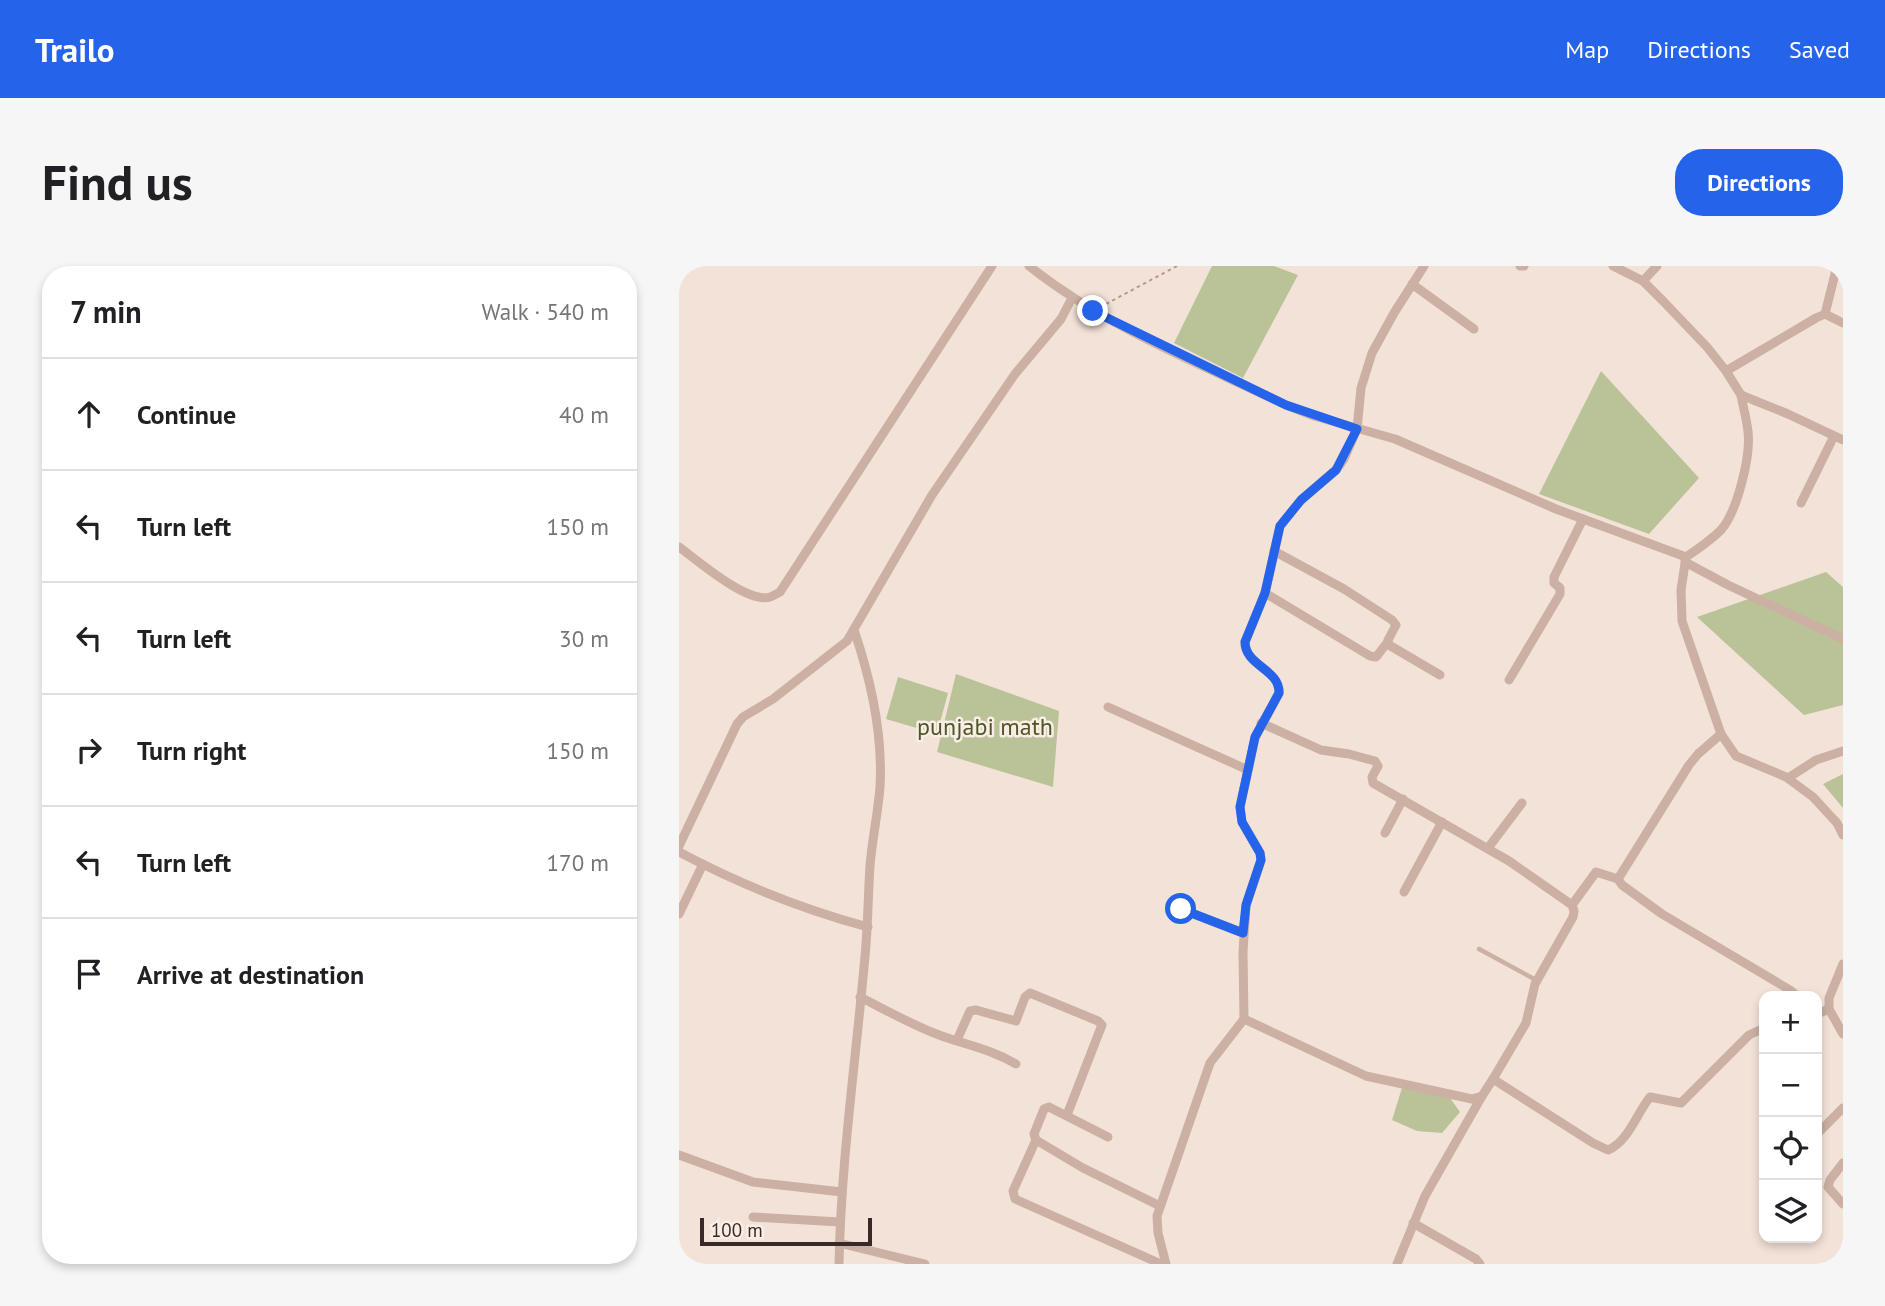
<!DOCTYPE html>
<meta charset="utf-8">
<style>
body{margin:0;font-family:"PT Sans",sans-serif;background:#f6f6f6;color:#202124}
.controls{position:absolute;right:21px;bottom:21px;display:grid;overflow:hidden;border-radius:14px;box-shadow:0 4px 10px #0003}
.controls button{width:63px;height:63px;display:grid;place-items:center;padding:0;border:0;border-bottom:2px solid #e0e0e0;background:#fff;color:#202124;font:35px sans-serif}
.scale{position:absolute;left:21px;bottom:18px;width:172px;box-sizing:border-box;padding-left:7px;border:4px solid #362926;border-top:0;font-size:19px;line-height:24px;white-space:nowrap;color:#362926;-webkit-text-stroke:5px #faede5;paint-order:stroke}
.stop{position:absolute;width:21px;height:21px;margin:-16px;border:5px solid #2563eb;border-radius:50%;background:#fff}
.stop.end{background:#2563eb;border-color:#fff;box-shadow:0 2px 7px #0008}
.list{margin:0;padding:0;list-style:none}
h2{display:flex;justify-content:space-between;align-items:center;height:91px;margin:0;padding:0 28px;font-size:30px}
h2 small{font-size:23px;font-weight:400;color:#757577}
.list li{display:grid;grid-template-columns:46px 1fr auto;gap:21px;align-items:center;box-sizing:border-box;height:112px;padding:0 28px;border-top:2px solid #e0e0e0}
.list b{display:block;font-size:26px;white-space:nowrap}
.list em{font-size:23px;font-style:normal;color:#757577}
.icon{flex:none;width:38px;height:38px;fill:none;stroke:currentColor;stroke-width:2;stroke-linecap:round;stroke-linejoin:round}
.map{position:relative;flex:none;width:1164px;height:998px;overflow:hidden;border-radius:28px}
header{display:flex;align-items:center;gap:42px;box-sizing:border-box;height:98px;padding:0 35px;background:#2563eb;color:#fff}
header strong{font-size:33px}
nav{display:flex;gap:38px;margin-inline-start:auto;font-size:24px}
.intro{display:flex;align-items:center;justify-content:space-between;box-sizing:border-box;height:168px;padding:0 42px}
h1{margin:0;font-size:49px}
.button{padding:18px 32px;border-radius:28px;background:#2563eb;color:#fff;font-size:24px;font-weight:700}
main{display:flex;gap:42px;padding:0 42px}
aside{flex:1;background:#fff;border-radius:28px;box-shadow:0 4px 10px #0003}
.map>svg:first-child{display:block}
.green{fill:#bac397}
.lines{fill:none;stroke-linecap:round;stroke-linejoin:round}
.path{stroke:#b79a8e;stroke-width:2;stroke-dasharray:3.5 3.5;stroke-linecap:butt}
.lane{stroke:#cbb0a3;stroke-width:4.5}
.street{stroke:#cbb0a3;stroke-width:9}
.route{stroke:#2563eb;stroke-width:9}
.labels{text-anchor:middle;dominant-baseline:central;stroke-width:5;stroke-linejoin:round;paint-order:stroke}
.park-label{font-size:24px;fill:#4c5628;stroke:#faede5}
</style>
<header>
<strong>Trailo</strong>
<nav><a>Map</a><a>Directions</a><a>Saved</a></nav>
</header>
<div class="intro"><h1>Find us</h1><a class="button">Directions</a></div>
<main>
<aside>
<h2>7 min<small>Walk · 540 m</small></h2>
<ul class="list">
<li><svg class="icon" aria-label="ahead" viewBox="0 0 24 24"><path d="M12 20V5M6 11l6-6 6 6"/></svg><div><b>Continue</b></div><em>40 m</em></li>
<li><svg class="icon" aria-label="left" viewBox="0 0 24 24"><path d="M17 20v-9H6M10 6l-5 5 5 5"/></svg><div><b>Turn left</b></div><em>150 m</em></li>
<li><svg class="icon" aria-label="left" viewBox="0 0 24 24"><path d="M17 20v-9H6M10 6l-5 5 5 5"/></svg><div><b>Turn left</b></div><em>30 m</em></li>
<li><svg class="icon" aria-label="right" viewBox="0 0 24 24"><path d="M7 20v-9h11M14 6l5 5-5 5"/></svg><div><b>Turn right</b></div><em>150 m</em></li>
<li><svg class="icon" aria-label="left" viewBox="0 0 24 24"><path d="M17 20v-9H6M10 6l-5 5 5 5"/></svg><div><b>Turn left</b></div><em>170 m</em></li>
<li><svg class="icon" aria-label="arrive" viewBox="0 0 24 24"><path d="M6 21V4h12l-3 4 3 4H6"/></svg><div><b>Arrive at destination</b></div></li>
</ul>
</aside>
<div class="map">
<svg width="1164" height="998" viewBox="0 0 1164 998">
<rect width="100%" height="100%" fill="#f3e2d8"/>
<!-- green -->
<g class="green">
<path d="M533,0H595L619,9L564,112L495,77Z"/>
<path d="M922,105L1020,212L970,268L860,228Z"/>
<path d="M1147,306L1164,321V439L1125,449L1018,351Z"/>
<path d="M277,408L380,445L374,521L258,486Z"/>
<path d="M219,411L269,427L258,468L207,453Z"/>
<path d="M1164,508V542L1144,518Z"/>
<path d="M723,822L771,832L781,846L763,867L738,865L713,854Z"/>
</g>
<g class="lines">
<!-- path -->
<path class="path" d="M427,38L498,0"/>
<!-- lane -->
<path class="lane" d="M800,683L857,714"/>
<!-- street -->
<g class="street">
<path d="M350,0C427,61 519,97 607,139L635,150L716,173L877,243L1007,291C1019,283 1032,274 1042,264C1058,246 1072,190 1069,166C1068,154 1064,141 1062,129L1109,148L1164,174"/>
<path d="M841,0H845"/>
<path d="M934,0L964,15L984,35L1028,81L1047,105L1062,129"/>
<path d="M964,15L978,0"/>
<path d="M733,18L795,63"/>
<path d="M1146,48L1158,0"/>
<path d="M1047,105L1137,52L1146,48L1164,57"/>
<path d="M1122,237L1155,170"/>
<path d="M0,281C18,294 68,338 91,331C94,330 97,328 101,326L313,0"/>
<path d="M595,285L665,323L713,354L717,359L709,374L710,379L761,409"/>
<path d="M1007,291L1002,324L1003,355L1042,468L1057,490L1107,511L1134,531L1158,557L1164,569"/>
<path d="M1006,296L1049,319L1164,373"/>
<path d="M586,327L691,390L697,391L708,377"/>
<path d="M830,414L881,328V322L875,317V311L904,253"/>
<path d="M429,441L569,504"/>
<path d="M582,457L642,484L670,488L696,495L699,500L693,511L694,517L830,595L893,639L895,645L894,651L856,718L847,757L814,813"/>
<path d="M1042,468L1019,488L1010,499L939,613L943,619L983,648L1111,724L1118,730"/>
<path d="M1109,512L1137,494L1164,485"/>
<path d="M706,567L724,533"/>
<path d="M0,580L58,458L64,451L94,433L168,375L253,229L336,108L382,53L393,32"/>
<path d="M809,582L843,537"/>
<path d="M0,586C60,618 123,643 189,661"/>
<path d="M725,626L763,556"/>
<path d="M893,639L917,606L939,613"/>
<path d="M502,643L564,667"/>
<path d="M0,648L24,598"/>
<path d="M1164,698L1150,732V743L1164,768"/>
<path d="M181,731C207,744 233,759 260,769C287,779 312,783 337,798"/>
<path d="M1138,748L1150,743"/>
<path d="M565,753L687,810L793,833L803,830L814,813L914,877L929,884C949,876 958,847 971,831L1002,837L1070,769L1085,762"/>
<path d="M278,774L291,745L297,744L337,755L346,731L351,727L419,755L423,759L421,764L388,849"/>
<path d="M1138,868L1164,842"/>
<path d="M429,871L370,841L365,843L355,868L357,874L404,902L481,940"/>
<path d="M357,874L334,925L336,933L482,998"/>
<path d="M0,889L74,916L163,926"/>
<path d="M1164,897L1151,914L1149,921L1164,938"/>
<path d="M74,951L161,956"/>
<path d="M734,957L797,993L801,998"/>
<path d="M160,977L246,998"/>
<path d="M160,998C162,895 177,793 186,690C189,660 189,630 191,600C193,574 199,547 201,521C204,468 192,414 175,364"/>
<path d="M487,998L479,967L478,950L531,797L565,753L564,686L567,639L582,594L581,587L563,556L561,541L576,472L600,427C601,403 566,400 566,376L586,327L601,260L622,234L657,204L665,193L678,163L682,122L693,87L715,47L745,0"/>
<path d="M718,998L746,930L803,830"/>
</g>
</g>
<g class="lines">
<!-- route -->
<path class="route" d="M414,45L607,139L678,163L657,204L622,234L601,260L586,327L566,376C566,400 601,403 600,427L576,471L561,541L563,556L581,587L582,594L567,639L564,667L502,643"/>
</g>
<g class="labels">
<!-- park labels -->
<g class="park-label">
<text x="306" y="460">punjabi math</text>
</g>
</g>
</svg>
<div class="controls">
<button>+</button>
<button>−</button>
<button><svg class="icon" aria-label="locate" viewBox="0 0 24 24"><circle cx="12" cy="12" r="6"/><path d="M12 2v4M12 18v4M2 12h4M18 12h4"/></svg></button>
<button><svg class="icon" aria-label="layers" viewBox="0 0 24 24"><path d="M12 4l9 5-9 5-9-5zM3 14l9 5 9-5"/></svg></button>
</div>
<div class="scale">100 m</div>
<div class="stop" style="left:502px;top:643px"></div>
<div class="stop end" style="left:414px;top:45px"></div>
</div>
</main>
